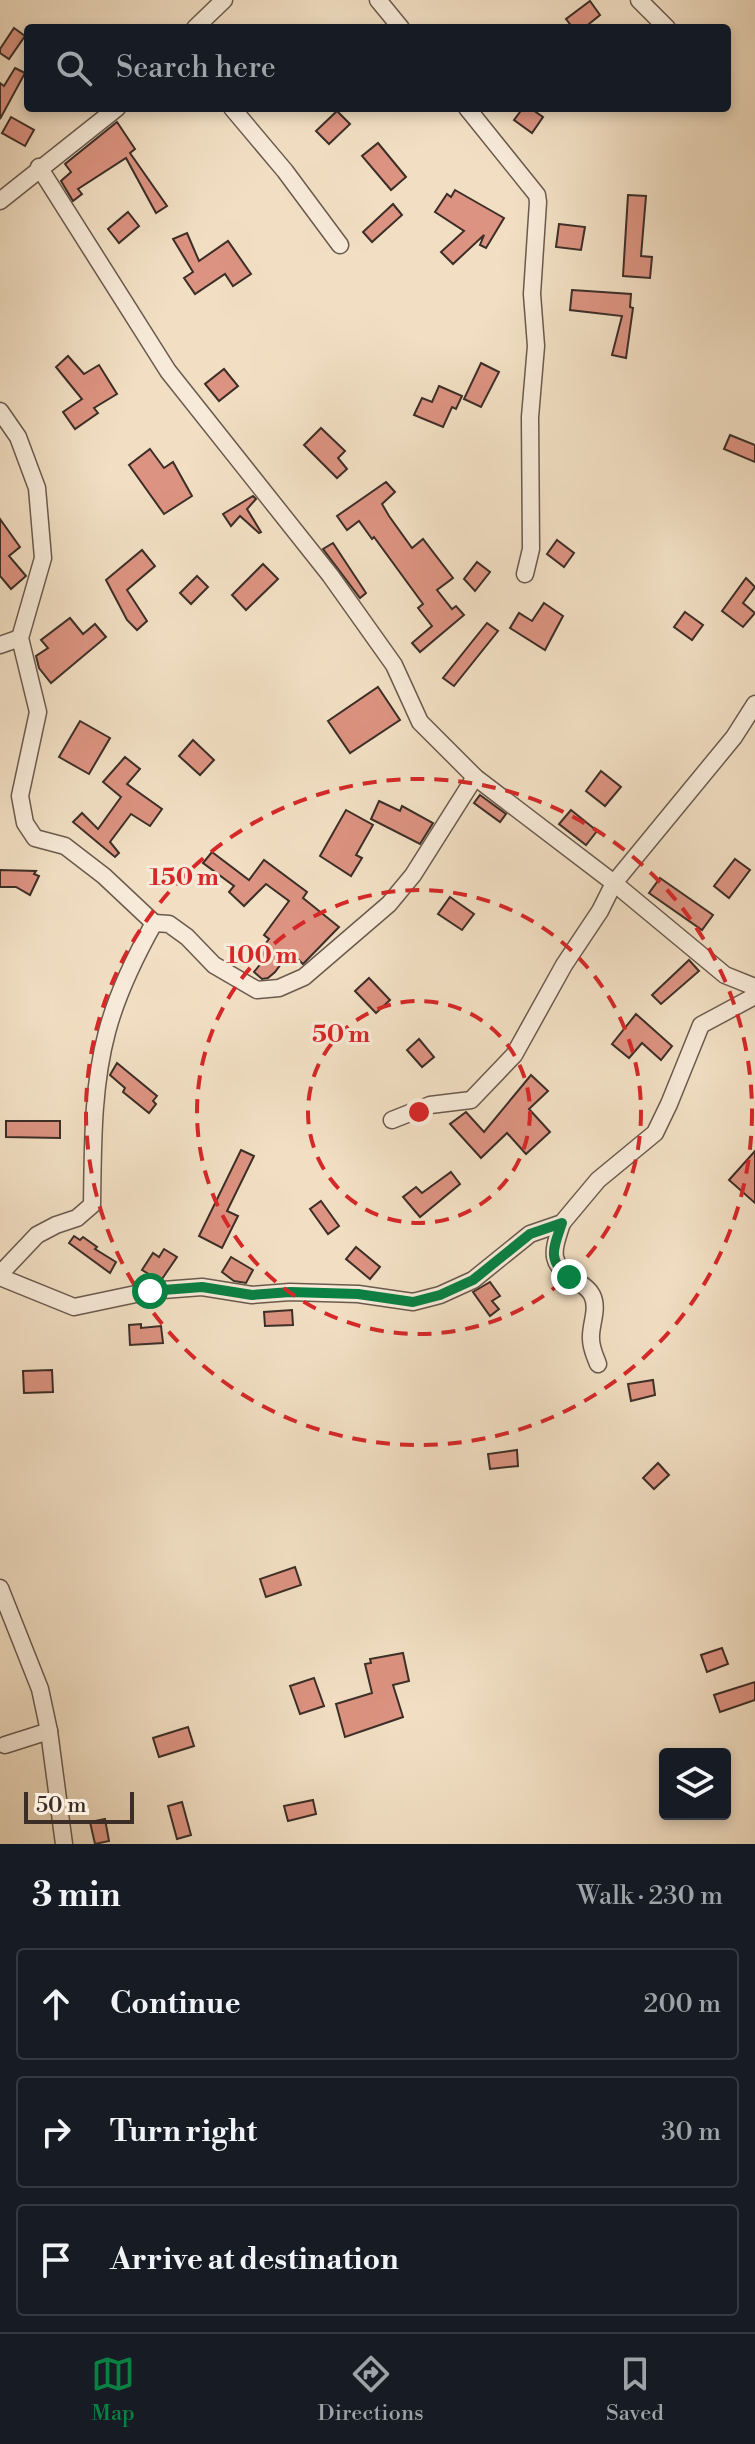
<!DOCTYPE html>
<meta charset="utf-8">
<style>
body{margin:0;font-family:"Libre Bodoni",serif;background:#242831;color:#f1f3f6}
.controls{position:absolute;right:24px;bottom:24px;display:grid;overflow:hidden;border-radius:8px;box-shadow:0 4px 12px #0003}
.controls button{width:72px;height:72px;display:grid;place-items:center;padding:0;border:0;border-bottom:2px solid #363941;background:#171b24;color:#f1f3f6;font:40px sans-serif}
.scale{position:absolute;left:24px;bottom:20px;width:110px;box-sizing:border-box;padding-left:8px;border:4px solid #3c2e27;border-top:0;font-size:22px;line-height:28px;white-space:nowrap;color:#3c2e27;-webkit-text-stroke:6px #f7ead8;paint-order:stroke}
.stop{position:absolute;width:24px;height:24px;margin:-18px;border:6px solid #0b8043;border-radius:50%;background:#fff}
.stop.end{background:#0b8043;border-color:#fff;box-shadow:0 2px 8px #0008}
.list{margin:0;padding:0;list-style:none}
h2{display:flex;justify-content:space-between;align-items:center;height:104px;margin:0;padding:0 32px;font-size:34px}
h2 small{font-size:26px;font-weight:400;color:#9ea1a6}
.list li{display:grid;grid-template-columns:52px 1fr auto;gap:24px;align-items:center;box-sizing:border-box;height:112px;margin:0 16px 16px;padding:0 16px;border:2px solid #363941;border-radius:8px}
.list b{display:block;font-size:30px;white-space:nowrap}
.list em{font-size:26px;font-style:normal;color:#9ea1a6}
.icon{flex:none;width:44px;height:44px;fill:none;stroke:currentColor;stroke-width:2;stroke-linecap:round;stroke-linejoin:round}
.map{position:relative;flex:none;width:755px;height:1844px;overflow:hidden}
.search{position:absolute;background:#171b24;box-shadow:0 4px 12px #0003;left:24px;right:24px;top:24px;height:88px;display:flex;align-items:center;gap:20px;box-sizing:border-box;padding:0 28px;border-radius:8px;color:#9ea1a6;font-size:30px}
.sheet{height:488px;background:#171b24}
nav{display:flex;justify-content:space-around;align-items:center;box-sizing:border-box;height:112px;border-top:2px solid #363941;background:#171b24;font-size:22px;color:#9ea1a6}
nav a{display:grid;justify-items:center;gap:4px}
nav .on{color:#0b8043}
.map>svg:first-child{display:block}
.building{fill:#dc9381;stroke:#3c2e27;stroke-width:2}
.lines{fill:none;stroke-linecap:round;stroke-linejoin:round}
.street-casing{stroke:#6a5a4e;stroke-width:19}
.street{stroke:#f7ead8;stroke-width:16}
.route{stroke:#0b8043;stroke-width:10}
.ring{fill:none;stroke:#d62828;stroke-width:4;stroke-dasharray:14 10}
.centre{fill:#d62828;stroke:#f7ead8;stroke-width:4}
.ring-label{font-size:24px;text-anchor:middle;font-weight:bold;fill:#d62828;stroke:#f7ead8;stroke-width:6;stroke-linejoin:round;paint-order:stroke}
</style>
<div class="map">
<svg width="755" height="1844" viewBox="0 0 755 1844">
<rect width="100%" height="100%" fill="#f2dfc3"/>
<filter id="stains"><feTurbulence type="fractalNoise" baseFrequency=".0025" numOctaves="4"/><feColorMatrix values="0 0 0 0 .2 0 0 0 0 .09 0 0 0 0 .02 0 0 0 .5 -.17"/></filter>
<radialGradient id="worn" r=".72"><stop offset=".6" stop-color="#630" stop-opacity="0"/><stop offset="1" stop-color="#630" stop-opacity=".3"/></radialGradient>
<!-- building -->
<g class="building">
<path d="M590,1L600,15L584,28H573L566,19Z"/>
<path d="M14,28L25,36L9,59L0,53V49Z"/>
<path d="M15,68L25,73L0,119V83L4,86Z"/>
<path d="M523,108H530L543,117L532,133L514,120Z"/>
<path d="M337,111L350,124L329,144L316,131Z"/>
<path d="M11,117L34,130L25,146L2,133Z"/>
<path d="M117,122L135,149L130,153L167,206L156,213L126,158L78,189L82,194L73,201L61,181L71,172L65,164Z"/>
<path d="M378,143L406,177L391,190L362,156Z"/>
<path d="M455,190L504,218L486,248L480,245L484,235L453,264L441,252L464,231L435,212L447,194L451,197Z"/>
<path d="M628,195L646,196L641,256L652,257L650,278L623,276Z"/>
<path d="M393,204L402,215L372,242L363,232Z"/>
<path d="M128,212L139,226L119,243L108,229Z"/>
<path d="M559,224L585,227L581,250L556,247Z"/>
<path d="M187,233L199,261L228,241L251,274L233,286L225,274L195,294L184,278L193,272L173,239Z"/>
<path d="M572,290L631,294L630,307L633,308L626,358L612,355L622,316L570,310Z"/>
<path d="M68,356L84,374L99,365L117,394L94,408L98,413L75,429L63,412L82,399L56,367Z"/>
<path d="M481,363L499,372L481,407L464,399Z"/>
<path d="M224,369L238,386L219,401L205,384Z"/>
<path d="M439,386L462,396L456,409L452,407L443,427L414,415L422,398L432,402Z"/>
<path d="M321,428L345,451L338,458L347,469L337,478L304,445Z"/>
<path d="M730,435L755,445V462L724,449Z"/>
<path d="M150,449L164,468L173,462L192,496L164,514L129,465Z"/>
<path d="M386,482L395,492L382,504L389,516L412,548L423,539L453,578L437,590L452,609L456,606L464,615L420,652L412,643L432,626L418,608L423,604L374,537L372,539L359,521L347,530L337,516Z"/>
<path d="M253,496L256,499L247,509L261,532L259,533L240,516L231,526L223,514Z"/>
<path d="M0,519L20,547L9,556L26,576L11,589L0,576Z"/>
<path d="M557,540L574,553L564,567L547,554Z"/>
<path d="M333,543L366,593L360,598L323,549Z"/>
<path d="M142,550L155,566L127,590L147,621L137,630L127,620L106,580Z"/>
<path d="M477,562L490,572L475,591L464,579Z"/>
<path d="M263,564L278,579L246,610L232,595Z"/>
<path d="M197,576L208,587L191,604L180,593Z"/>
<path d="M746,578L755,587L743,603L755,613L743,627L722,611Z"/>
<path d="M544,603L563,616L545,650L510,628L519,613L532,621Z"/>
<path d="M685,612L703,625L692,640L674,627Z"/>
<path d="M70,618L83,634L95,624L106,637L51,683L39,668L36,656L48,648L41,640Z"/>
<path d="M487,623L498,631L454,686L443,678Z"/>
<path d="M378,687L400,720L350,753L328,721Z"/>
<path d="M80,721L110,738L89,774L59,757Z"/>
<path d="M193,740L214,760L200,775L179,756Z"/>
<path d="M125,757L140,769L127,784L162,809L150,826L131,814L110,842L119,853L115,857L73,822L82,813L98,829L121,797L103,782Z"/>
<path d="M601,771L621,787L605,806L586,791Z"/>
<path d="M480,795L506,814L500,822L474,803Z"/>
<path d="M379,801L400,811L402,806L433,823L420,844L371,819Z"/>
<path d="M346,810L373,825L356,855L362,858L351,876L320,856Z"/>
<path d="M571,810L597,831L586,845L559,824Z"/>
<path d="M212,852L249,880L264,860L307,892L303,898L339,927L303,964L290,952L275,972L268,978L262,979L254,972L262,962L255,957L269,939L264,935L289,901L266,884L244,906L229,892L234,886L203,863Z"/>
<path d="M735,859L750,870L729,898L714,886Z"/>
<path d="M0,870L36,871L34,874L39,876L30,895L16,887H0Z"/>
<path d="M660,878L713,915L702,930L649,893Z"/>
<path d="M450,897L474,914L462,930L438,914Z"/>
<path d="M689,960L699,971L661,1004L652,995Z"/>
<path d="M369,978L390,1000L376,1013L355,991Z"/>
<path d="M636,1014L672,1046L661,1060L642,1043L629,1058L612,1044Z"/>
<path d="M419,1039L434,1057L422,1067L407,1050Z"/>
<path d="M117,1063L157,1096L153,1101L156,1104L149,1113L123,1092L125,1088L110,1075Z"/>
<path d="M531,1075L548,1091L529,1109L550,1132L526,1154L507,1133L481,1158L450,1124L466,1112L484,1132Z"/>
<path d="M6,1121H60V1138L6,1137Z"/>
<path d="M241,1150L254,1156L227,1211L238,1216L222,1248L199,1236Z"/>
<path d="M755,1151V1203L729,1180Z"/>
<path d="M451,1172L460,1184L420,1217L403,1197L416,1187L422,1193Z"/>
<path d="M321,1201L339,1226L328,1234L310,1209Z"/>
<path d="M74,1236L80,1240L83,1237L97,1247L95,1249L116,1262L110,1273L69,1243Z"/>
<path d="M356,1247L380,1267L370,1279L346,1259Z"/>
<path d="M164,1249L177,1257L162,1279H157L142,1270L153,1253L159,1257Z"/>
<path d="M231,1257L253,1270L246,1283L234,1281L222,1272Z"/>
<path d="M490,1282L500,1296L492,1301L499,1309L490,1316L473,1292Z"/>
<path d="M292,1310L293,1325L265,1326L264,1312Z"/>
<path d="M141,1324V1328L161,1326L163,1343L130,1345L129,1325Z"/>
<path d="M52,1370L53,1392L24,1393L23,1371Z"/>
<path d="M653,1380L655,1395L631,1401L628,1384Z"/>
<path d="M517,1450L518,1466L490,1469L488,1454Z"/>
<path d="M658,1463L669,1475L654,1489L643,1478Z"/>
<path d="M295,1567L301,1585L266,1597L260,1579Z"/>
<path d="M722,1648L728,1664L707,1672L701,1655Z"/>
<path d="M403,1653L409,1681L393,1685L403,1717L345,1737L336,1704L372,1693L365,1664L371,1663L370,1659Z"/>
<path d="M314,1678L324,1706L300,1714L290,1686Z"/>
<path d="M755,1682V1700L720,1712L714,1695Z"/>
<path d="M188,1727L194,1746L159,1757L153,1738Z"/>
<path d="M313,1800L316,1814L288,1821L284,1806Z"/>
<path d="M182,1802L191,1835L177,1839L168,1806Z"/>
<path d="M105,1819L109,1841L95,1844L90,1822Z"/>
</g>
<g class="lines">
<defs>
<g id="street">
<path d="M378,0L401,28"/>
<path d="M639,0L667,28"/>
<path d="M195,28L224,0"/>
<path d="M232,108L285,171L340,245"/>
<path d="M467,108L537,195L538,202L532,294L536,346L530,417L531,549L525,574"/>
<path d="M39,167L168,371L330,575L394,665L420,722L475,777L614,883L725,975L755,987"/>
<path d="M0,201L117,108"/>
<path d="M0,411L18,437L37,488L43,558L20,638L38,712L20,796L25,823L35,838L65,846L104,876L154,923C135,957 117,994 107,1032C92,1088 93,1147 92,1205L77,1218L56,1225L37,1235L0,1274"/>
<path d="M0,645L20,638"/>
<path d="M154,923L169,924L187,937L214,965L257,990L279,988L304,977L389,904L413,875L475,777"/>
<path d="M392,1120L430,1105L471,1100L514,1055L564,965L600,911L614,883L734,737L755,704"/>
<path d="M562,1223C552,1254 548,1263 578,1282C583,1285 589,1289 592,1295C599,1309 590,1325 591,1339C591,1348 595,1356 598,1364"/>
<path d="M0,1277L74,1307L150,1291L202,1287L252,1295L290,1292L358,1294L413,1302L440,1295L473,1280L530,1234L562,1223L598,1180L655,1133L669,1104L701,1025L755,996"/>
<path d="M0,1588L40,1689L49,1731L64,1844"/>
<path d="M5,1745L49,1731"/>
</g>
</defs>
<!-- street casing -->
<use href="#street" class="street-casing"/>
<!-- street -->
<use href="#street" class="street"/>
</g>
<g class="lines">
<!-- route -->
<path class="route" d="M150,1291L202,1287L252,1295L290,1292L358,1294L413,1302L440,1295L473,1280L530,1234L562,1223C554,1247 546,1260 569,1277"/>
</g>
<!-- distance rings -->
<g class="ring">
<circle cx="419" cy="1112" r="111"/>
<circle cx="419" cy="1112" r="222"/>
<circle cx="419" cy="1112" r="333"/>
</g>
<circle cx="419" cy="1112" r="12" class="centre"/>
<g class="ring-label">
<text x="184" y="885">150 m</text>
<text x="262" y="963">100 m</text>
<text x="341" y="1042">50 m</text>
</g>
<rect width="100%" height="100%" filter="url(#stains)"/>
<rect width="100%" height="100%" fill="url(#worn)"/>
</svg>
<div class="controls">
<button><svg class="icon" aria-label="layers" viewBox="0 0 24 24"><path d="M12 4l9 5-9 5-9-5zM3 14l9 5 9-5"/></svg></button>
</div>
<div class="scale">50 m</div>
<div class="stop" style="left:150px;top:1291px"></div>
<div class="stop end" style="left:569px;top:1277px"></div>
<div class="search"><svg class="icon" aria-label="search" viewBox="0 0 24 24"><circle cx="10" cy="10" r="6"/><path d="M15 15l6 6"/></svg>Search here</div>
</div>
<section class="sheet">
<h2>3 min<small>Walk · 230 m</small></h2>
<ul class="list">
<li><svg class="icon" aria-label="ahead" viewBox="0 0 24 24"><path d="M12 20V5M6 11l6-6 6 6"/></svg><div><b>Continue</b></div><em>200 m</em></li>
<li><svg class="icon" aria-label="right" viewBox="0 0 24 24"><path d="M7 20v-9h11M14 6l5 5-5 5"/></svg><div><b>Turn right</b></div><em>30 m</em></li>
<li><svg class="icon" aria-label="arrive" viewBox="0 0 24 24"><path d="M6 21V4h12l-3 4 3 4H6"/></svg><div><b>Arrive at destination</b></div></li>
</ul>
</section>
<nav>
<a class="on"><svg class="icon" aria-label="map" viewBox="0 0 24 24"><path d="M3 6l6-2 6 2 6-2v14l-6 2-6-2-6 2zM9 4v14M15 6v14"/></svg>Map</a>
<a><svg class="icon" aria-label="directions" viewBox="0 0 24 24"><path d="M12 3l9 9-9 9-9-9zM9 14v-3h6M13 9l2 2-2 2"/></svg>Directions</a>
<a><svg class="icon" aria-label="saved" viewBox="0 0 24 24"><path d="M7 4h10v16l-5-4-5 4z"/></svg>Saved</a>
</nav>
